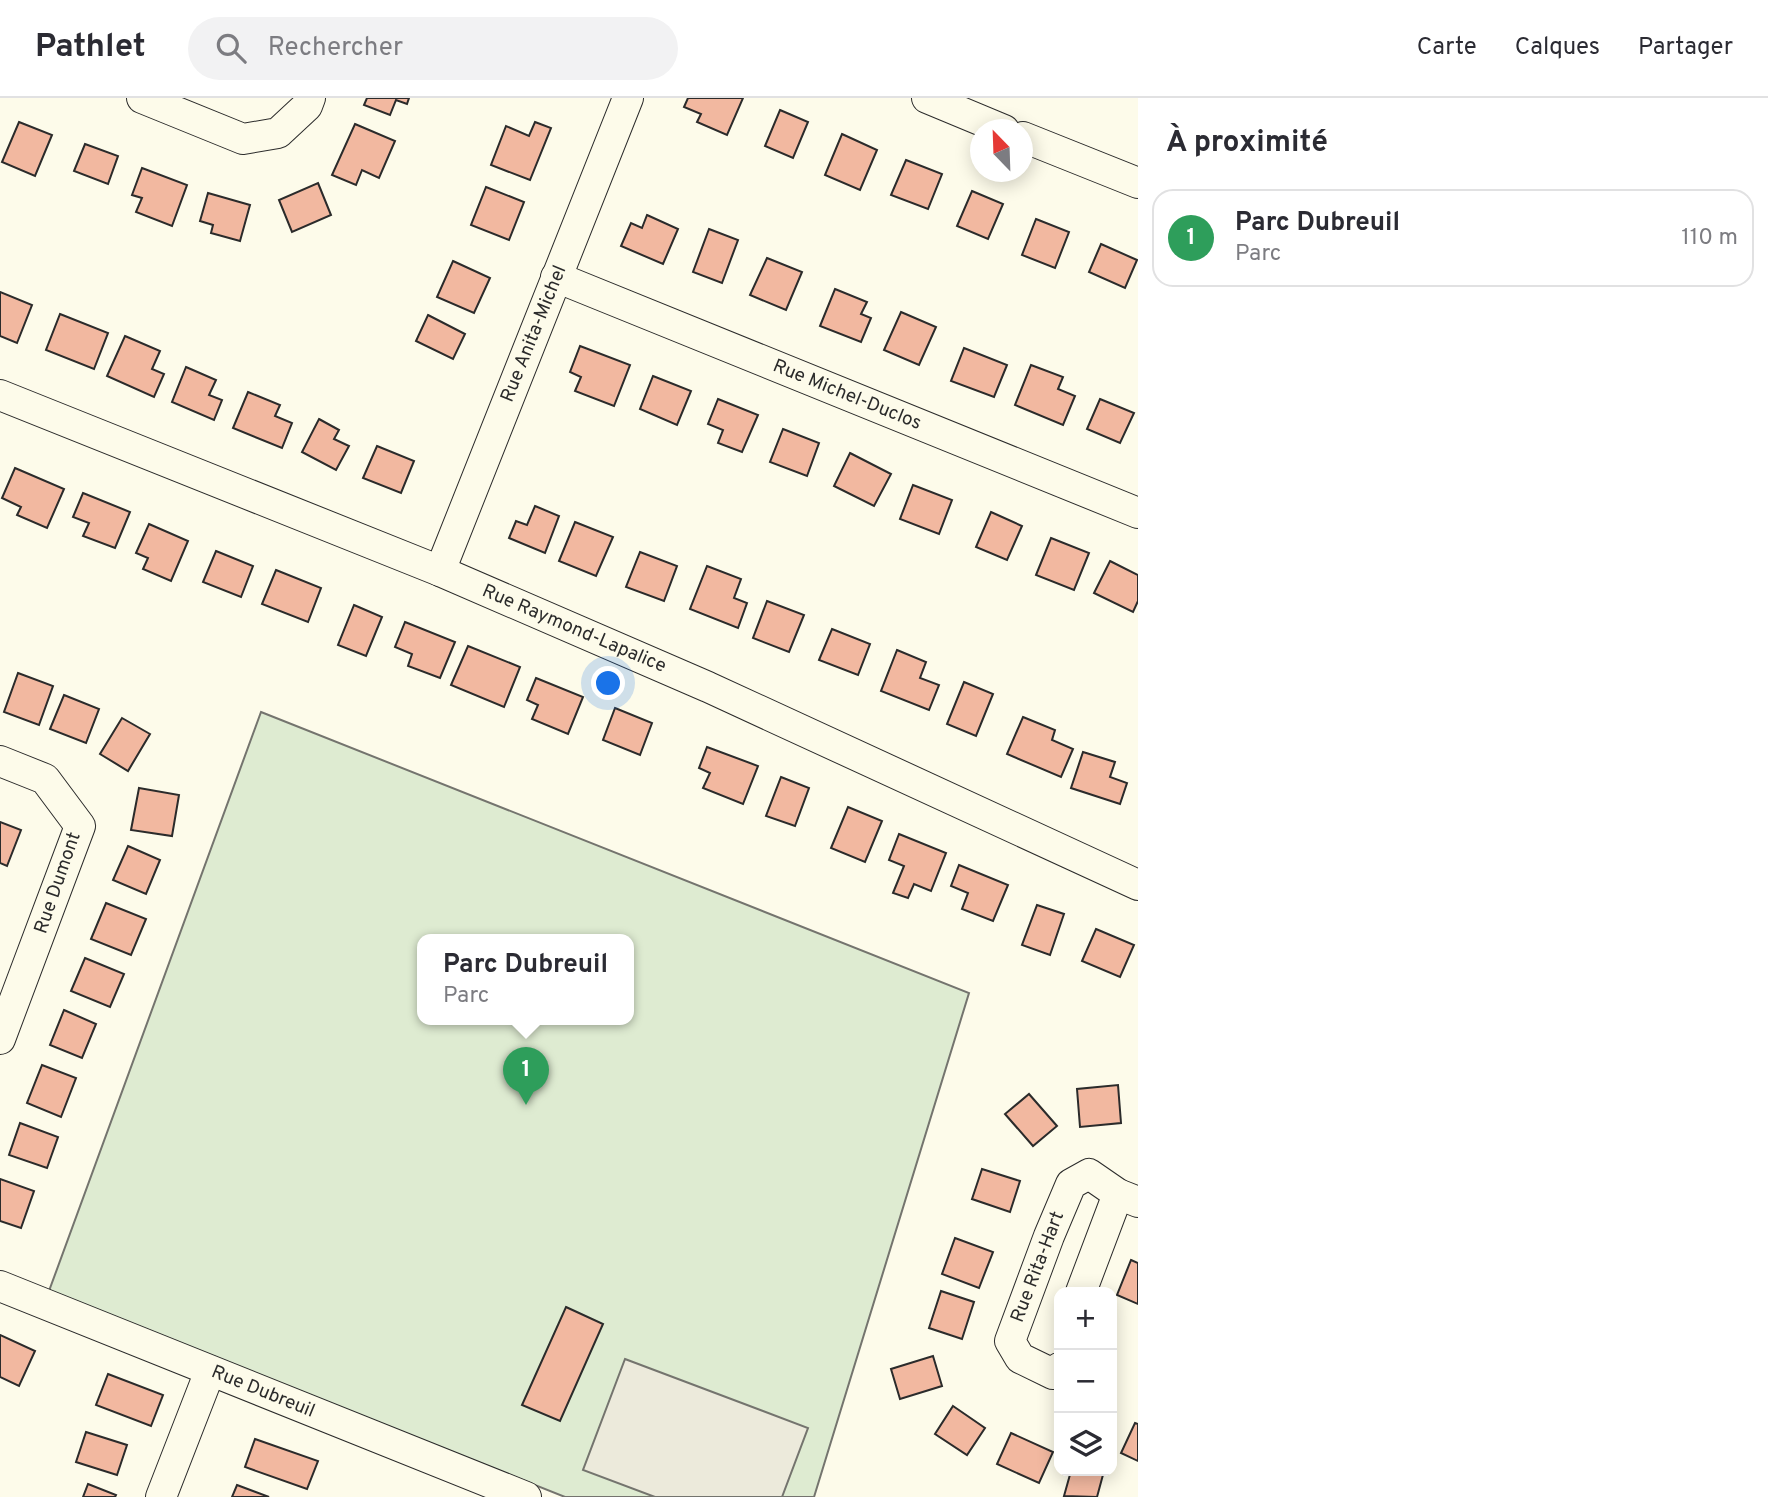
<!DOCTYPE html>
<html lang="fr">
<meta charset="utf-8">
<style>
body{margin:0;font-family:Overpass,sans-serif;background:#f2f2f3;color:#2b2b33}
.controls{position:absolute;right:21px;bottom:21px;display:grid;overflow:hidden;border-radius:14px;box-shadow:0 4px 18px #0003}
.controls button{width:63px;height:63px;display:grid;place-items:center;padding:0;border:0;border-bottom:2px solid #e1e1e2;background:#fff;color:#2b2b33;font:35px sans-serif}
.compass{position:absolute;left:970px;top:21px;width:63px;height:63px;border-radius:50%;background:#fff;box-shadow:0 4px 18px #0003;rotate:337deg}
.you{position:absolute;left:609px;top:586px;width:24px;height:24px;margin:-18px;border:5px solid #fff;border-radius:50%;background:#1a73e8;box-shadow:0 0 0 10px #1a73e833}
.badge{display:grid;place-items:center;width:46px;height:46px;border-radius:50%;background:#0f766e;color:#fff;font-size:23px;font-weight:700}
.pin{position:absolute;translate:-50% -58px;filter:drop-shadow(0 2px 4px #0008)}
.pin::after{content:'';position:absolute;top:37px;width:24px;height:21px;background:inherit;clip-path:polygon(0 0,100% 0,50% 100%)}
.popup{position:absolute;left:417px;top:836px;width:217px;height:91px;box-sizing:border-box;display:grid;place-content:center;border-radius:14px;background:#fff;filter:drop-shadow(0 2px 5px #0005);font-size:23px;white-space:nowrap;color:#7c7c81}
.popup b{font-size:26px;color:#2b2b33}
.popup::after{content:'';position:absolute;left:50%;top:100%;margin-left:-14px;border:14px solid transparent;border-top-color:#fff}
.list{margin:0;padding:0;list-style:none}
h2{display:flex;justify-content:space-between;align-items:center;height:91px;margin:0;padding:0 28px;font-size:30px}
h2 small{font-size:23px;font-weight:400;color:#7c7c81}
.list li{display:grid;grid-template-columns:46px 1fr auto;gap:21px;align-items:center;box-sizing:border-box;height:98px;margin:0 14px 14px;padding:0 14px;border:2px solid #e1e1e2;border-radius:21px}
.list b{display:block;font-size:26px;white-space:nowrap}
.list p{margin:0;font-size:23px;white-space:nowrap;color:#7c7c81}
.list em{font-size:23px;font-style:normal;color:#7c7c81}
.icon{flex:none;width:38px;height:38px;fill:none;stroke:currentColor;stroke-width:2;stroke-linecap:round;stroke-linejoin:round}
.map{position:relative;flex:none;width:1138px;height:1399px;overflow:hidden}
header{display:flex;align-items:center;gap:42px;box-sizing:border-box;height:98px;padding:0 35px;background:#fff;border-bottom:2px solid #e1e1e2}
header strong{font-size:33px}
nav{display:flex;gap:38px;margin-inline-start:auto;font-size:24px}
.search{width:490px;height:63px;background:#f2f2f3;display:flex;align-items:center;gap:18px;box-sizing:border-box;padding:0 24px;border-radius:38px;color:#7c7c81;font-size:26px}
main{display:flex}
aside{flex:1;background:#fff}
.map>svg:first-child{display:block}
.green{fill:#deebd1;stroke:#74746e;stroke-width:2;fill-rule:evenodd}
.parking{fill:#eceadb;stroke:#74746e;stroke-width:2}
.building{fill:#f2b8a0;stroke:#2b2b2b;stroke-width:2}
.lines{fill:none;stroke-linecap:round;stroke-linejoin:round}
.minor-casing{stroke:#2b2b2b;stroke-width:32}
.minor{stroke:#fdfbea;stroke-width:30}
.labels{text-anchor:middle;dominant-baseline:central;stroke-width:5;stroke-linejoin:round;paint-order:stroke}
.street-label{font-size:19px;fill:#2b2b2b;stroke:#fdfbea}
</style>
<header>
<strong>Pathlet</strong>
<div class="search"><svg class="icon" aria-label="search" viewBox="0 0 24 24"><circle cx="10" cy="10" r="6"/><path d="M15 15l6 6"/></svg>Rechercher</div>
<nav><a>Carte</a><a>Calques</a><a>Partager</a></nav>
</header>
<main>
<div class="map">
<svg width="1138" height="1399" viewBox="0 0 1138 1399">
<rect width="100%" height="100%" fill="#fdfbea"/>
<!-- green -->
<path class="green" d="M261,614L969,895L814,1399H565L49,1193ZM423,841H629V921H423Z"/>
<!-- parking -->
<path class="parking" d="M625,1261L808,1330L782,1399H655L583,1372Z"/>
<!-- building -->
<g class="building">
<path d="M367,0H409L407,6L396,2L390,17L364,7Z"/>
<path d="M688,0H743L727,37L697,24L701,16L684,9Z"/>
<path d="M780,12L808,24L793,60L765,48Z"/>
<path d="M19,24L52,37L35,78L2,64Z"/>
<path d="M535,24L551,30L530,82L491,67L506,28L529,38Z"/>
<path d="M355,26L395,43L379,80L362,72L356,87L332,77Z"/>
<path d="M842,36L877,52L860,92L825,77Z"/>
<path d="M85,46L118,58L108,86L74,73Z"/>
<path d="M906,62L942,76L928,111L891,97Z"/>
<path d="M142,70L187,87L172,128L136,114L142,100L132,97Z"/>
<path d="M318,85L331,117L292,134L279,102Z"/>
<path d="M486,89L524,104L509,142L471,127Z"/>
<path d="M972,93L1003,106L988,141L957,128Z"/>
<path d="M208,95L250,107L240,143L211,135L213,127L200,123Z"/>
<path d="M647,117L678,131L663,166L621,148L631,125L642,130Z"/>
<path d="M1036,121L1069,134L1055,170L1022,157Z"/>
<path d="M709,131L738,142L722,185L693,174Z"/>
<path d="M1101,146L1137,162L1125,190L1089,174Z"/>
<path d="M767,160L802,174L786,212L750,197Z"/>
<path d="M453,163L490,180L474,215L437,199Z"/>
<path d="M835,191L867,204L861,216L871,220L861,244L820,228Z"/>
<path d="M0,194L32,207L17,245L0,238Z"/>
<path d="M901,214L936,229L919,267L884,252Z"/>
<path d="M60,216L108,235L94,271L46,252Z"/>
<path d="M428,217L465,236L453,261L416,243Z"/>
<path d="M125,238L160,253L152,271L164,276L154,299L107,278Z"/>
<path d="M580,248L630,267L614,308L575,293L581,279L570,274Z"/>
<path d="M964,250L1007,267L994,299L951,283Z"/>
<path d="M1031,267L1063,279L1058,291L1075,298L1063,327L1015,307Z"/>
<path d="M186,269L216,282L209,297L222,302L214,322L172,304Z"/>
<path d="M653,278L691,293L677,327L640,311Z"/>
<path d="M248,294L280,307L275,318L292,325L282,350L233,330Z"/>
<path d="M718,301L758,317L742,354L718,345L723,332L708,326Z"/>
<path d="M1100,301L1134,315L1120,345L1087,331Z"/>
<path d="M319,321L339,332L334,341L349,348L336,372L302,354Z"/>
<path d="M783,331L819,345L807,378L770,364Z"/>
<path d="M377,348L414,363L401,395L363,380Z"/>
<path d="M850,355L891,376L874,408L834,388Z"/>
<path d="M15,370L64,391L47,430L17,417L21,409L2,400Z"/>
<path d="M913,387L952,402L939,436L900,421Z"/>
<path d="M83,395L130,414L115,450L83,438L89,425L73,419Z"/>
<path d="M535,408L559,418L545,455L509,440L516,423L527,427Z"/>
<path d="M991,414L1022,428L1007,462L976,449Z"/>
<path d="M575,424L613,439L596,478L559,463Z"/>
<path d="M149,426L188,443L171,483L143,471L148,460L136,455Z"/>
<path d="M1051,440L1089,455L1074,492L1036,477Z"/>
<path d="M216,453L253,468L241,499L203,484Z"/>
<path d="M640,454L677,468L664,503L626,489Z"/>
<path d="M1110,463L1138,477V503L1133,514L1094,495Z"/>
<path d="M707,468L741,481L734,500L747,505L738,530L690,511Z"/>
<path d="M276,472L321,490L308,524L262,506Z"/>
<path d="M767,503L804,517L789,554L753,540Z"/>
<path d="M354,507L382,519L366,558L338,547Z"/>
<path d="M405,524L455,544L440,580L408,568L412,556L395,549Z"/>
<path d="M832,531L870,546L858,577L819,562Z"/>
<path d="M468,548L520,569L504,609L451,587Z"/>
<path d="M897,552L926,564L920,580L939,587L929,612L881,593Z"/>
<path d="M18,575L53,588L39,627L4,614Z"/>
<path d="M536,580L583,599L568,636L532,621L538,607L527,602Z"/>
<path d="M964,584L993,596L976,638L947,626Z"/>
<path d="M64,597L99,611L86,645L50,631Z"/>
<path d="M615,610L652,625L640,657L603,642Z"/>
<path d="M1023,619L1055,632L1052,642L1073,651L1061,679L1007,656Z"/>
<path d="M122,620L150,636L128,673L100,656Z"/>
<path d="M707,649L758,668L743,706L703,690L710,675L699,670Z"/>
<path d="M1083,654L1115,664L1110,679L1127,685L1120,706L1071,690Z"/>
<path d="M781,679L809,690L795,728L766,718Z"/>
<path d="M139,690L179,697L172,738L131,732Z"/>
<path d="M848,709L882,723L865,764L831,750Z"/>
<path d="M0,724L21,732L7,768L0,765Z"/>
<path d="M899,736L946,755L931,793L914,786L908,800L893,795L904,768L889,762Z"/>
<path d="M128,748L160,762L146,796L113,782Z"/>
<path d="M959,767L1008,787L993,823L962,811L968,795L951,788Z"/>
<path d="M106,805L146,821L131,857L91,841Z"/>
<path d="M1037,807L1064,816L1050,857L1022,847Z"/>
<path d="M1096,831L1134,847L1120,879L1082,863Z"/>
<path d="M85,860L124,876L110,909L71,893Z"/>
<path d="M64,912L96,926L82,960L50,947Z"/>
<path d="M42,967L76,980L61,1019L27,1005Z"/>
<path d="M1118,987L1121,1025L1080,1029L1077,991Z"/>
<path d="M1029,996L1057,1028L1033,1048L1005,1016Z"/>
<path d="M20,1025L58,1039L47,1070L9,1057Z"/>
<path d="M982,1071L1020,1083L1010,1114L972,1101Z"/>
<path d="M0,1081L34,1093L21,1130L0,1123Z"/>
<path d="M955,1140L993,1154L979,1190L942,1176Z"/>
<path d="M1131,1162L1138,1165V1206L1117,1197Z"/>
<path d="M941,1193L974,1204L962,1241L929,1230Z"/>
<path d="M566,1209L603,1226L560,1323L522,1307Z"/>
<path d="M0,1237L35,1253L19,1288L0,1279Z"/>
<path d="M933,1258L942,1288L900,1301L891,1271Z"/>
<path d="M108,1276L163,1297L151,1328L96,1307Z"/>
<path d="M953,1308L985,1330L967,1357L935,1336Z"/>
<path d="M1135,1325L1138,1326V1363L1121,1355Z"/>
<path d="M86,1334L127,1347L117,1377L76,1364Z"/>
<path d="M1011,1335L1053,1354L1039,1385L997,1366Z"/>
<path d="M255,1341L318,1363L307,1391L245,1369Z"/>
<path d="M1071,1373H1104L1097,1399L1064,1398Z"/>
<path d="M88,1386L116,1397L115,1399H83Z"/>
<path d="M237,1387L269,1399H232Z"/>
</g>
<g class="lines">
<defs>
<g id="minor">
<path d="M142,0L243,41L278,35L307,8L310,0"/>
<path d="M927,0L1004,32"/>
<path d="M1023,39L1138,85"/>
<path d="M556,179L1138,415"/>
<path d="M0,297L440,473L708,589L1138,787"/>
<path d="M440,473L628,0"/>
<path d="M0,663L45,681L80,728L0,941"/>
<path d="M0,1188L526,1399"/>
<path d="M1081,1194L1118,1096"/>
<path d="M1059,1270L1053,1276L1020,1260L1010,1243L1049,1138L1071,1086L1089,1076L1118,1096L1138,1104"/>
<path d="M161,1399L210,1273"/>
</g>
</defs>
<!-- minor casing -->
<use href="#minor" class="minor-casing"/>
<!-- minor -->
<use href="#minor" class="minor"/>
</g>
<g class="labels">
<!-- street labels -->
<g class="street-label">
<text transform="translate(534 236) rotate(-68)">Rue Anita-Michel</text>
<text transform="translate(847 297) rotate(22)">Rue Michel-Duclos</text>
<text transform="translate(574 531) rotate(23)">Rue Raymond-Lapalice</text>
<text transform="translate(58 785) rotate(-71)">Rue Dumont</text>
<text transform="translate(1038 1169) rotate(-69)">Rue Rita-Hart</text>
<text transform="translate(263 1294) rotate(22)">Rue Dubreuil</text>
</g>
</g>
</svg>
<div class="controls">
<button>+</button>
<button>−</button>
<button><svg class="icon" aria-label="layers" viewBox="0 0 24 24"><path d="M12 4l9 5-9 5-9-5zM3 14l9 5 9-5"/></svg></button>
</div>
<svg class="compass" viewBox="-18 -18 36 36"><path d="M0-13l5 13h-10z" fill="#e53935"/><path d="M0 13l5-13h-10z" fill="#7c7c81"/></svg>
<div class="you"></div>
<div class="pin badge" style="left:526px;top:1007px;background:#2e9e5b">1</div>
<div class="popup"><b>Parc Dubreuil</b>Parc</div>
</div>
<aside>
<h2>À proximité<small></small></h2>
<ul class="list">
<li><span class="badge" style="background:#2e9e5b">1</span><div><b>Parc Dubreuil</b><p>Parc</p></div><em>110 m</em></li>
</ul>
</aside>
</main>
